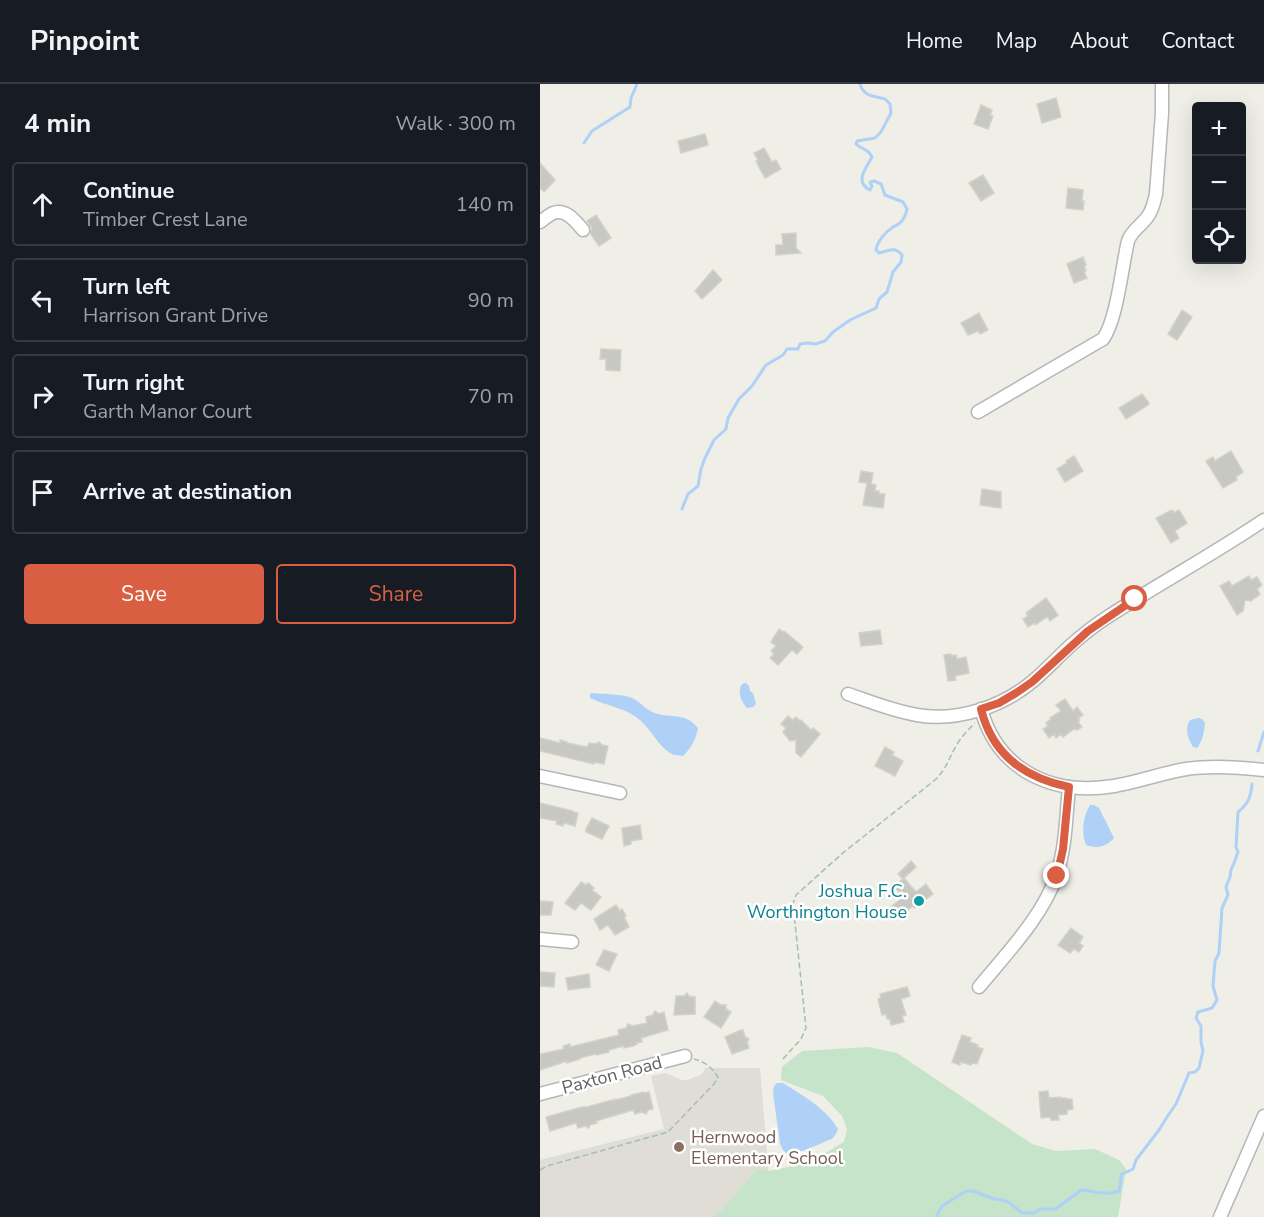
<!DOCTYPE html>
<meta charset="utf-8">
<style>
body{margin:0;font-family:"Nunito Sans",sans-serif;background:#20242c;color:#f1f3f6}
.controls{position:absolute;right:18px;top:18px;display:grid;overflow:hidden;border-radius:6px;box-shadow:0 6px 24px #0002}
.controls button{width:54px;height:54px;display:grid;place-items:center;padding:0;border:0;border-bottom:2px solid #363941;background:#171b24;color:#f1f3f6;font:30px sans-serif}
.stop{position:absolute;width:18px;height:18px;margin:-14px;border:4px solid #da5f42;border-radius:50%;background:#fff}
.stop.end{background:#da5f42;border-color:#fff;box-shadow:0 2px 6px #0008}
.list{margin:0;padding:0;list-style:none}
h2{display:flex;justify-content:space-between;align-items:center;height:78px;margin:0;padding:0 24px;font-size:26px}
h2 small{font-size:20px;font-weight:400;color:#9ea1a6}
.list li{display:grid;grid-template-columns:39px 1fr auto;gap:18px;align-items:center;box-sizing:border-box;height:84px;margin:0 12px 12px;padding:0 12px;border:2px solid #363941;border-radius:6px}
.list b{display:block;font-size:22px;white-space:nowrap}
.list p{margin:0;font-size:20px;white-space:nowrap;color:#9ea1a6}
.list em{font-size:20px;font-style:normal;color:#9ea1a6}
.actions{display:flex;gap:12px;padding:18px 24px}
.actions a{flex:1;padding:14px 0;border:2px solid #da5f42;border-radius:6px;text-align:center;font-size:21px;color:#da5f42}
.actions .main{background:#da5f42;color:#fff}
.icon{flex:none;width:33px;height:33px;fill:none;stroke:currentColor;stroke-width:2;stroke-linecap:round;stroke-linejoin:round}
.map{position:relative;flex:none;width:724px;height:1133px;overflow:hidden}
header{display:flex;align-items:center;gap:36px;box-sizing:border-box;height:84px;padding:0 30px;background:#171b24;border-bottom:2px solid #363941}
header strong{font-size:28px}
nav{display:flex;gap:33px;margin-inline-start:auto;font-size:21px}
main{display:flex}
aside{flex:1;background:#171b24}
.map>svg:first-child{display:block}
.education{fill:#dfddd6}
.green{fill:#c6e4ca}
.water{fill:#afd0f7}
.lines{fill:none;stroke-linecap:round;stroke-linejoin:round}
.stream{stroke:#afd0f7;stroke-width:3}
.building{fill:#c8c8c2;stroke:#d4d1c6;stroke-width:1.5}
.minor-casing{stroke:#b4b6ba;stroke-width:15}
.path{stroke:#9fc2ad;stroke-width:1.5;stroke-dasharray:6 3;stroke-linecap:butt}
.minor{stroke:#fff;stroke-width:12}
.route{stroke:#da5f42;stroke-width:8}
.culture-dot{fill:#0f9aa8;stroke:#fff;stroke-width:2}
.education-dot{fill:#8d6e63;stroke:#fff;stroke-width:2}
.labels{text-anchor:middle;dominant-baseline:central;stroke-width:5;stroke-linejoin:round;paint-order:stroke}
.culture-label{font-size:18px;fill:#0d838f;stroke:#fff;text-anchor:end}
.street-label{font-size:18px;fill:#5f6166;stroke:#fff}
.education-label{font-size:18px;fill:#785e54;stroke:#fff;text-anchor:start}
</style>
<header>
<strong>Pinpoint</strong>
<nav><a>Home</a><a>Map</a><a>About</a><a>Contact</a></nav>
</header>
<main>
<aside>
<h2>4 min<small>Walk · 300 m</small></h2>
<ul class="list">
<li><svg class="icon" aria-label="ahead" viewBox="0 0 24 24"><path d="M12 20V5M6 11l6-6 6 6"/></svg><div><b>Continue</b><p>Timber Crest Lane</p></div><em>140 m</em></li>
<li><svg class="icon" aria-label="left" viewBox="0 0 24 24"><path d="M17 20v-9H6M10 6l-5 5 5 5"/></svg><div><b>Turn left</b><p>Harrison Grant Drive</p></div><em>90 m</em></li>
<li><svg class="icon" aria-label="right" viewBox="0 0 24 24"><path d="M7 20v-9h11M14 6l5 5-5 5"/></svg><div><b>Turn right</b><p>Garth Manor Court</p></div><em>70 m</em></li>
<li><svg class="icon" aria-label="arrive" viewBox="0 0 24 24"><path d="M6 21V4h12l-3 4 3 4H6"/></svg><div><b>Arrive at destination</b></div></li>
</ul>
<div class="actions"><a class="main">Save</a><a>Share</a></div>
</aside>
<div class="map">
<svg width="724" height="1133" viewBox="0 0 724 1133">
<rect width="100%" height="100%" fill="#efeee7"/>
<!-- education -->
<path class="education" d="M165,984H220L229,1094L449,1133H0V1076L124,1045L111,992L126,989L142,996H148L162,990Z"/>
<!-- green -->
<path class="green" d="M328,963L357,969L492,1060L516,1067L555,1065L579,1076L586,1085L578,1133H173L182,1126L217,1085L230,1087L270,1078L304,1058L307,1045L302,1032L283,1012L241,996L242,983L262,967Z"/>
<!-- water -->
<g class="water">
<path d="M206,599L209,602L210,607L213,609L216,620L213,623L207,624C201,617 197,608 202,600Z"/>
<path d="M51,609C62,610 85,610 94,615C103,620 108,628 118,630C134,634 146,629 158,644C156,655 151,664 143,672C143,672 135,671 134,671C120,665 112,647 101,637C87,624 67,622 50,614V611Z"/>
<path d="M659,634L662,635L665,639C664,648 663,656 657,664L653,663C648,655 644,644 650,636Z"/>
<path d="M550,721H554L559,724L574,754C566,763 557,765 546,761C541,749 543,732 550,721Z"/>
<path d="M237,999H243C263,1012 286,1024 298,1045L296,1050L292,1055C282,1058 253,1074 245,1068C242,1066 241,1062 240,1059L233,1009L234,1002Z"/>
</g>
<g class="lines">
<!-- stream -->
<g class="stream">
<path d="M44,59L52,47L90,23L91,14L97,0"/>
<path d="M142,425L148,410L158,402L161,385L165,374L174,356L186,345L188,334L199,315L212,302L226,281L243,271L247,265H258L260,260L268,259L275,260L285,257L293,248L310,236L336,224L339,215L347,208L353,188L361,178L362,171C355,162 348,167 339,169L336,166C337,158 345,148 353,143C354,142 356,142 357,141C362,139 366,131 367,125L363,118L345,111L341,100L334,97L330,98L332,102L330,106C314,98 326,84 332,73C328,64 322,66 316,60L317,57L335,54L341,48L351,29L350,20L345,15C334,12 324,13 320,0"/>
<path d="M718,667L724,648"/>
<path d="M396,1133L402,1122L426,1107H433L454,1115L463,1116L470,1119L482,1129H494L500,1125H516L541,1106C554,1107 566,1112 579,1107C581,1101 580,1095 582,1090L593,1085L596,1076L619,1046L627,1033L636,1020L649,989L655,988L659,984L663,967L661,958V942L656,934L658,928L672,924L677,916L673,902L675,877L679,869L682,824L688,811L686,803L690,793L691,786L694,779L698,768L696,763L698,728C708,720 711,713 712,700"/>
</g>
</g>
<!-- building -->
<g class="building">
<path d="M516,14L521,33L502,39L497,20Z"/>
<path d="M441,21L452,26L450,31L453,32L448,45L434,40Z"/>
<path d="M165,50L168,61L141,69L138,57Z"/>
<path d="M224,64L232,78L236,76L241,85L225,94L219,83L216,77L218,76L214,69Z"/>
<path d="M0,79L15,96L4,108L0,104Z"/>
<path d="M443,91L454,109L441,117L429,99Z"/>
<path d="M528,104L543,106L542,117H544L543,126L526,124Z"/>
<path d="M56,131L71,154L59,162L50,149L52,144L47,137Z"/>
<path d="M256,149V164L261,169L236,171V161H243L242,150Z"/>
<path d="M543,173L546,181L544,182L546,187L544,188L547,194L534,199L527,180Z"/>
<path d="M173,186L182,196L162,215L155,207Z"/>
<path d="M642,226L652,233L637,256L628,250Z"/>
<path d="M439,229L448,246L440,250L438,247L428,251L421,239Z"/>
<path d="M61,265L81,266L80,287L66,286V275H60Z"/>
<path d="M602,310L609,319L608,321L586,335L579,324Z"/>
<path d="M691,367L703,388L696,393L697,396L683,404L666,377L673,373L675,377Z"/>
<path d="M534,372L543,387L525,398L517,385L527,379L526,377Z"/>
<path d="M321,387L333,389L331,400L336,401L335,407H339V410H345L343,424L323,421L327,399L319,398Z"/>
<path d="M442,405L461,408V424L440,421Z"/>
<path d="M632,426L634,429L639,426L647,439L635,447L639,454L631,459L616,434Z"/>
<path d="M709,492L711,496L717,493L722,501L717,505L720,510L711,517L705,516L703,527L697,531L680,502L689,497L692,502Z"/>
<path d="M506,514L518,531L510,537L507,533L495,541L494,539L488,543L483,535L488,532L486,529Z"/>
<path d="M239,545L243,548L244,547L263,563L257,570L252,566L238,581L230,574L234,570L231,567L236,562L231,558Z"/>
<path d="M340,546L342,560L321,562L319,549Z"/>
<path d="M411,570V572L416,571L417,575L426,573L429,589L415,592L416,596L408,597L404,571Z"/>
<path d="M525,615L533,627L537,623L543,631L538,634L540,636L538,638L542,643L537,646L534,645L523,653L521,650L516,654L514,650L509,654L503,645L508,642L506,639L511,635L510,634L521,627L516,621Z"/>
<path d="M248,632L253,636L256,633L260,637L261,636L271,646L273,644L280,650L261,673L256,669V656L250,657L243,648L246,644L241,640Z"/>
<path d="M0,654L20,659V656L27,658V659L47,663L49,659L56,660L59,658L62,661L68,662L64,680L54,678V680L0,667Z"/>
<path d="M345,663L354,668L352,671L363,677L355,692L335,682Z"/>
<path d="M0,719L33,727V728L38,729L35,742L24,739L23,742L16,740L17,737L0,734Z"/>
<path d="M52,734L69,742L62,755L46,748V745Z"/>
<path d="M100,741L102,755L91,757V760L84,762L82,744Z"/>
<path d="M371,777L376,783L364,794L376,808L386,800L393,810L374,824L373,822L359,833L351,823L363,813L354,802L363,795L358,790Z"/>
<path d="M41,798L46,801L48,799L54,804L52,806L61,813L51,826L41,819L35,826L25,819Z"/>
<path d="M0,817L13,818L11,831H0Z"/>
<path d="M76,821L80,827L82,825L86,832L84,833L89,843L75,851L68,841L60,846L54,835Z"/>
<path d="M531,844L543,853L539,859L543,862L539,868L534,865L530,869L518,861Z"/>
<path d="M64,866L77,870L69,887L56,881Z"/>
<path d="M0,888L15,889L14,903L0,902Z"/>
<path d="M49,890L50,903L28,906L26,894Z"/>
<path d="M367,903L370,912L361,915L366,931L362,932L364,938L351,941L350,935H347L346,930L342,931L338,915L341,914L340,910Z"/>
<path d="M147,909L149,912L155,913V930L134,931L136,912H144Z"/>
<path d="M175,917L181,921H186V925L191,928L181,944L164,933Z"/>
<path d="M115,927L119,930L124,928L128,946L101,954L102,958L96,959L97,960L93,962L84,964L83,962L69,966V968L56,971L55,970L40,974V975L27,979V977L0,986V970L24,965L23,962L30,960V963L79,951L78,946L86,944L88,940L92,942L107,939L106,933L113,931Z"/>
<path d="M201,946H203L205,953L209,955L207,958L209,964L192,970L185,953Z"/>
<path d="M422,951L431,954L430,958L438,961L437,963L443,965L437,980L432,979L431,981L421,978L420,981L412,978Z"/>
<path d="M508,1007L509,1014L520,1013V1014H526V1015H532L533,1025L527,1026V1030L518,1031L519,1036H511L510,1033L501,1034L499,1008Z"/>
<path d="M104,1008L105,1009L109,1008L113,1025L108,1026L106,1030L102,1028L95,1030L93,1026L56,1037L57,1039L50,1041L49,1044L45,1042L38,1044L36,1039L10,1047L6,1033L42,1023H47L76,1015V1016L91,1012V1011Z"/>
</g>
<g class="lines">
<defs>
<g id="minor">
<path d="M0,138C4,135 9,131 13,129C26,124 36,138 43,146"/>
<path d="M438,328L563,255C577,236 582,182 588,157C591,147 603,140 608,132C613,125 614,118 616,110L622,29V0"/>
<path d="M308,610C331,618 353,627 377,631C417,638 462,623 493,597C505,587 517,574 529,563C541,552 555,541 569,532C620,499 674,470 724,436"/>
<path d="M441,625C458,687 513,712 574,702C598,698 622,689 646,685C672,681 698,683 724,686"/>
<path d="M0,692L80,709"/>
<path d="M0,855L32,858"/>
<path d="M439,903C466,870 504,831 517,790C526,762 526,732 529,703"/>
<path d="M0,1010L145,972"/>
<path d="M680,1133L724,1032"/>
</g>
</defs>
<!-- minor casing -->
<use href="#minor" class="minor-casing"/>
<!-- path -->
<g class="path">
<path d="M243,975L261,955L266,944L253,820L256,811L304,768L395,696C407,684 408,676 416,662C421,653 428,646 435,639"/>
<path d="M0,1086L7,1082L128,1048L174,1000L178,993C172,983 165,978 154,975"/>
</g>
<!-- minor -->
<use href="#minor" class="minor"/>
</g>
<g class="lines">
<!-- route -->
<path class="route" d="M517,792L523,765L529,703C485,694 452,670 441,625L459,619L476,609L492,598L548,547L595,515"/>
</g>
<!-- markers -->
<circle class="culture-dot" cx="379" cy="817" r="6"/>
<circle class="education-dot" cx="139" cy="1063" r="6"/>
<g class="labels">
<!-- culture labels -->
<g class="culture-label">
<text x="367" y="807">Joshua F.C.<tspan x="367" dy="21">Worthington House</tspan></text>
</g>
<!-- street labels -->
<g class="street-label">
<text transform="translate(72 991) rotate(-15)">Paxton Road</text>
</g>
<!-- education labels -->
<g class="education-label">
<text x="151" y="1053">Hernwood<tspan x="151" dy="21">Elementary School</tspan></text>
</g>
</g>
</svg>
<div class="controls">
<button>+</button>
<button>−</button>
<button><svg class="icon" aria-label="locate" viewBox="0 0 24 24"><circle cx="12" cy="12" r="6"/><path d="M12 2v4M12 18v4M2 12h4M18 12h4"/></svg></button>
</div>
<div class="stop" style="left:595px;top:515px"></div>
<div class="stop end" style="left:517px;top:792px"></div>
</div>
</main>
